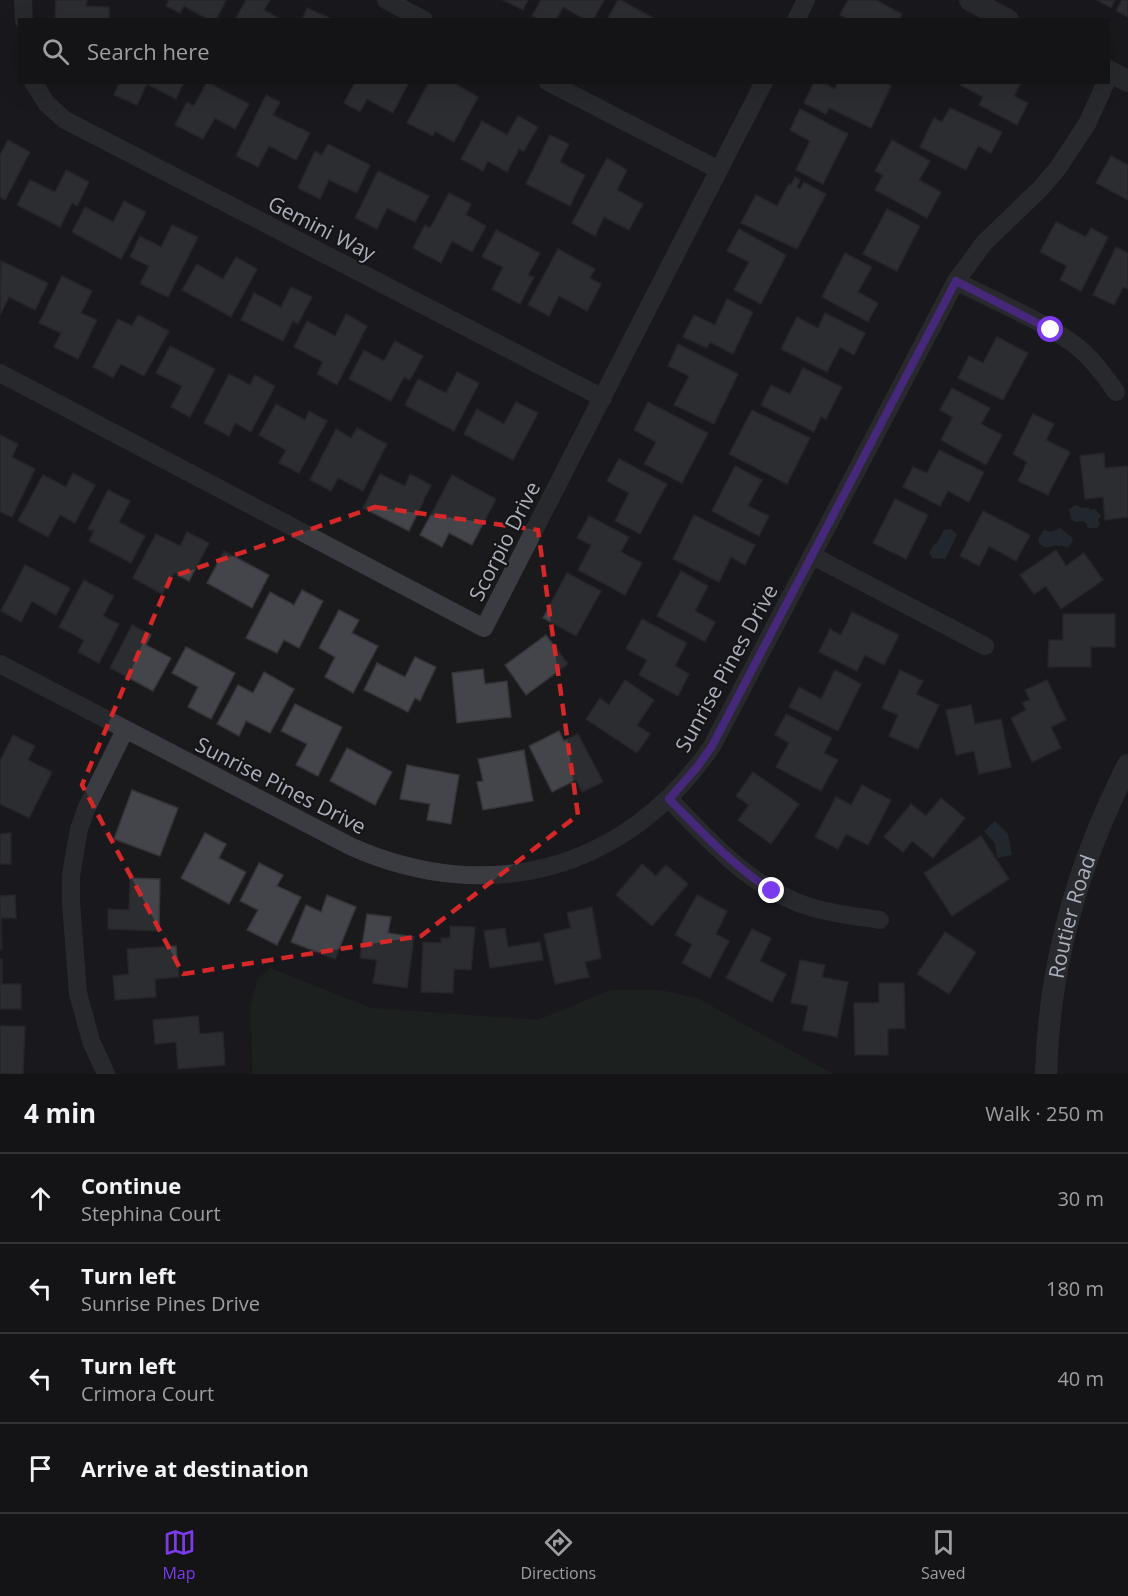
<!DOCTYPE html>
<meta charset="utf-8">
<style>
body{margin:0;font-family:"Open Sans",sans-serif;background:#212123;color:#f1f3f6}
.stop{position:absolute;width:18px;height:18px;margin:-14px;border:4px solid #7c3aed;border-radius:50%;background:#fff}
.stop.end{background:#7c3aed;border-color:#fff;box-shadow:0 2px 6px #0008}
.list{margin:0;padding:0;list-style:none}
h2{display:flex;justify-content:space-between;align-items:center;height:78px;margin:0;padding:0 24px;font-size:26px}
h2 small{font-size:20px;font-weight:400;color:#9d9ea1}
.list li{display:grid;grid-template-columns:39px 1fr auto;gap:18px;align-items:center;box-sizing:border-box;height:90px;padding:0 24px;border-top:2px solid #333335}
.list b{display:block;font-size:22px;white-space:nowrap}
.list p{margin:0;font-size:20px;white-space:nowrap;color:#9d9ea1}
.list em{font-size:20px;font-style:normal;color:#9d9ea1}
.icon{flex:none;width:33px;height:33px;fill:none;stroke:currentColor;stroke-width:2;stroke-linecap:round;stroke-linejoin:round}
.map{position:relative;flex:none;width:1128px;height:1074px;overflow:hidden}
.search{position:absolute;background:#141416;box-shadow:0 6px 24px #0002;left:18px;right:18px;top:18px;height:66px;display:flex;align-items:center;gap:15px;box-sizing:border-box;padding:0 21px;border-radius:0px;color:#9d9ea1;font-size:22px}
.sheet{height:438px;background:#141416}
nav{display:flex;justify-content:space-around;align-items:center;box-sizing:border-box;height:84px;border-top:2px solid #333335;background:#141416;font-size:16px;color:#9d9ea1}
nav a{display:grid;justify-items:center;gap:3px}
nav .on{color:#7c3aed}
.map>svg:first-child{display:block}
.green{fill:#1f2921}
.water{fill:#2e3943}
.building{fill:#44454a;stroke:#343439;stroke-width:1.5}
.lines{fill:none;stroke-linecap:round;stroke-linejoin:round}
.minor{stroke:#3b3c42;stroke-width:18}
.tertiary{stroke:#3b3c42;stroke-width:22}
.route{stroke:#7c3aed;stroke-width:8}
.marked{fill:none;stroke:#d62828;stroke-width:4.5;stroke-dasharray:12 8;stroke-linejoin:round}
.labels{text-anchor:middle;dominant-baseline:central;stroke-width:4.5;stroke-linejoin:round;paint-order:stroke}
.street-label{font-size:21px;fill:#acb0bd;stroke:#151518}
</style>
<div class="map">
<svg width="1128" height="1074" viewBox="0 0 1128 1074">
<rect width="100%" height="100%" fill="#1a1a1d"/>
<!-- green -->
<path class="green" d="M270,968L371,1008L538,1020L611,990H661L699,999L833,1074H253L250,1007L258,979Z"/>
<!-- water -->
<g class="water">
<path d="M1076,505L1082,508L1088,507L1090,510L1095,509L1101,516L1098,520L1100,524L1097,528H1088L1086,523L1083,521L1075,522L1071,519L1069,509Z"/>
<path d="M1060,528L1073,539L1070,546L1067,547C1053,542 1049,552 1040,544L1038,539L1044,530L1050,532Z"/>
<path d="M951,529L957,535L945,559L933,558L929,553L934,544L937,543L944,530Z"/>
<path d="M995,821L1008,834L1012,855L997,858L995,843L984,831Z"/>
</g>
<!-- building -->
<g class="building">
<path d="M56,0H87L86,6L109,7V20H55Z"/>
<path d="M169,0H226L216,20H209L184,6L180,13L166,6Z"/>
<path d="M246,0H270L264,10L282,20H235Z"/>
<path d="M503,0H528L523,10Z"/>
<path d="M541,0H604L593,20H586L563,7L556,20H539L532,16Z"/>
<path d="M618,0H621L657,20H607Z"/>
<path d="M848,0H876L902,14L899,20H849L840,15Z"/>
<path d="M1097,0H1115L1111,8Z"/>
<path d="M1122,0H1128V17L1116,11Z"/>
<path d="M307,8L330,18L329,20H302Z"/>
<path d="M120,82H184L176,99L147,84L137,105L114,95Z"/>
<path d="M207,82L249,104L235,129L215,118L203,139L175,125L187,102L194,106Z"/>
<path d="M355,82H409L393,113L367,99L360,112L344,103Z"/>
<path d="M429,82H452L478,97L454,142L435,131L433,136L407,123Z"/>
<path d="M814,82H822L835,89L838,82H884L891,86L871,128L829,108L826,114L804,103Z"/>
<path d="M961,82H1021L1014,96L1028,103L1017,125L979,105L983,97L960,85Z"/>
<path d="M266,95L280,102L273,115L310,133L296,160L269,146L258,167L236,156Z"/>
<path d="M950,108L1002,132L991,153L978,146L966,170L920,147L934,118L942,122Z"/>
<path d="M800,109L848,134L823,184L796,170L810,141L790,130Z"/>
<path d="M518,116L538,127L524,151L519,149L507,172L488,161L483,171L461,159L482,121L507,135Z"/>
<path d="M550,135L569,144L560,162L585,175L570,206L526,184Z"/>
<path d="M8,140L30,152L5,200L0,197V155Z"/>
<path d="M892,140L930,161L919,180L941,192L927,218L875,190L883,175L875,171Z"/>
<path d="M328,144L370,165L357,193L329,180L320,199L298,188L315,151L322,155Z"/>
<path d="M1111,156L1128,165V200L1096,183Z"/>
<path d="M607,158L627,170L617,190L643,204L629,230L604,217L595,236L572,223Z"/>
<path d="M66,170L89,182L77,206L72,203L60,227L17,205L30,180L55,192Z"/>
<path d="M378,171L429,196L415,222L387,208L377,229L355,218Z"/>
<path d="M795,177L800,180L797,187L800,189L804,182L826,194L797,249L741,223L756,195L777,206L789,184L791,185Z"/>
<path d="M449,193L471,204L466,215L486,226L472,252L452,241L441,263L413,248L425,225L430,228Z"/>
<path d="M124,201L146,212L121,259L72,232L85,207L113,222Z"/>
<path d="M887,209L920,226L897,271L863,254Z"/>
<path d="M1056,222L1086,237L1091,228L1108,237L1081,291L1060,280L1067,266L1040,252Z"/>
<path d="M172,225L198,237L168,297L140,284L149,266L130,257L140,236L161,247Z"/>
<path d="M739,229L786,255L761,304L734,290L749,262L727,251Z"/>
<path d="M496,230L540,253L528,275L534,277L520,304L492,289L503,267L482,257Z"/>
<path d="M1116,247L1128,253V289L1123,287L1114,305L1093,295Z"/>
<path d="M558,249L595,269L590,278L601,284L587,311L559,296L549,316L528,305Z"/>
<path d="M845,253L872,267L858,292L878,303L868,322L822,297Z"/>
<path d="M236,257L257,269L231,317L182,290L197,264L223,279Z"/>
<path d="M1,261L48,283L35,310L9,297L0,315Z"/>
<path d="M62,276L92,291L81,313L97,320L78,359L54,347L61,333L39,323Z"/>
<path d="M291,287L312,297L298,324L293,321L283,341L241,320L254,293L281,307Z"/>
<path d="M727,299L753,312L733,354L710,342L707,348L683,337L694,315L715,325Z"/>
<path d="M825,313L865,333L854,355L840,347L827,372L781,349L797,317L818,328Z"/>
<path d="M346,314L367,326L337,385L317,374L323,362L294,347L307,321L335,336Z"/>
<path d="M138,315L169,331L144,376L121,364L113,378L93,367L118,319L132,326Z"/>
<path d="M997,337L1028,353L1003,400L958,378L969,356L983,363Z"/>
<path d="M395,341L423,356L410,380L404,377L391,401L349,379L364,350L384,361Z"/>
<path d="M678,344L738,374L714,424L674,405L689,376L668,366Z"/>
<path d="M170,346L215,369L190,417L171,407L182,386L156,373Z"/>
<path d="M803,368L842,387L826,419L821,417L814,432L761,405L771,385L790,394Z"/>
<path d="M457,372L479,383L454,431L405,405L418,379L446,393Z"/>
<path d="M229,374L250,385L255,375L275,386L251,432L235,423L229,436L204,423Z"/>
<path d="M952,388L990,408L981,424L1002,435L986,465L941,440L953,417L940,410Z"/>
<path d="M516,402L538,413L513,460L464,434L477,409L504,424Z"/>
<path d="M648,402L708,433L682,483L644,464L656,442L634,430Z"/>
<path d="M276,404L305,420L309,411L327,421L299,473L279,463L286,450L259,435Z"/>
<path d="M752,410L810,438L787,484L729,454Z"/>
<path d="M1033,414L1054,424L1046,440L1070,452L1048,495L1018,481L1027,462L1013,454Z"/>
<path d="M357,428L387,444L363,491L338,478L331,491L310,480L336,429L351,438Z"/>
<path d="M0,435L18,444L12,457L35,469L12,517L0,512Z"/>
<path d="M939,450L984,472L969,502L948,491L940,506L903,487L913,467L927,473Z"/>
<path d="M1104,453L1105,468L1128,466V517L1105,520L1103,497L1085,499L1080,456Z"/>
<path d="M619,459L667,484L640,534L615,521L629,493L607,481Z"/>
<path d="M735,466L762,480L748,506L769,516L759,536L712,511Z"/>
<path d="M73,473L95,485L75,523L60,515L48,537L18,521L43,475L66,487Z"/>
<path d="M380,474L405,486L410,474L431,485L409,531L363,508Z"/>
<path d="M452,475L496,499L472,545L449,533L442,547L420,535Z"/>
<path d="M108,490L130,501L119,522L145,536L131,563L89,541L94,531L88,529Z"/>
<path d="M895,499L928,515L906,559L873,543Z"/>
<path d="M983,511L1030,535L1016,561L989,546L979,566L960,556Z"/>
<path d="M694,515L755,545L745,565L731,557L719,582L673,559Z"/>
<path d="M589,516L629,537L621,552L642,563L625,595L578,570L591,545L577,538Z"/>
<path d="M187,532L209,543L189,581L174,573L162,594L133,578L156,534L180,546Z"/>
<path d="M1056,550L1066,566L1084,553L1103,580L1061,609L1046,586L1034,594L1020,575Z"/>
<path d="M224,551L269,575L252,608L207,583Z"/>
<path d="M25,565L70,588L56,615L32,601L21,622L1,611Z"/>
<path d="M681,571L708,586L695,611L715,622L705,642L657,616Z"/>
<path d="M567,573L601,591L576,636L543,618Z"/>
<path d="M84,580L114,596L103,616L119,624L99,663L78,652L84,640L59,627Z"/>
<path d="M302,590L323,601L299,648L284,640L277,653L246,638L270,592L294,605Z"/>
<path d="M339,610L359,620L352,633L378,646L353,693L325,677L335,657L319,648Z"/>
<path d="M852,612L899,635L884,665L865,655L857,671L819,652L830,629L841,635Z"/>
<path d="M1063,614H1115V647H1091V667H1048L1049,640H1063Z"/>
<path d="M642,619L687,643L675,666L689,674L678,696L639,675L647,660L626,649Z"/>
<path d="M132,625L151,635L146,645L171,658L153,691L110,668Z"/>
<path d="M546,635L568,664L526,695L505,665Z"/>
<path d="M186,647L235,673L211,719L188,707L198,687L172,673Z"/>
<path d="M415,657L436,667L420,701L415,698L408,712L364,690L377,663L405,677Z"/>
<path d="M483,669L485,684L507,681L511,717L457,723L452,673Z"/>
<path d="M835,670L861,684L838,731L789,707L799,687L821,699Z"/>
<path d="M900,670L923,681L916,694L939,705L918,749L889,736L898,715L882,708Z"/>
<path d="M264,672L294,689L270,733L246,721L239,736L217,724L238,685L253,693Z"/>
<path d="M625,680L654,700L637,725L650,734L637,753L586,719L600,698L609,705Z"/>
<path d="M1047,680L1066,720L1051,727L1061,748L1032,762L1011,718L1026,710L1022,703L1030,700L1025,690Z"/>
<path d="M295,704L342,727L318,776L296,765L307,744L281,731Z"/>
<path d="M971,705L975,724L1001,719L1011,767L979,774L974,751L956,755L946,710Z"/>
<path d="M786,714L832,738L824,753L838,760L821,791L776,767L789,743L775,735Z"/>
<path d="M559,731L564,741L578,734L603,782L582,792L576,780L552,792L529,746Z"/>
<path d="M13,735L35,746L28,760L52,772L29,818L0,804V761Z"/>
<path d="M347,748L392,772L375,805L330,781Z"/>
<path d="M524,750L533,801L483,810L477,782L483,781L478,759Z"/>
<path d="M407,765L459,775L451,824L427,820L430,804L400,799Z"/>
<path d="M753,772L799,804L771,844L738,820L749,805L736,796Z"/>
<path d="M862,785L891,800L868,845L846,834L838,849L815,837L836,797L851,805Z"/>
<path d="M132,790L178,808L160,856L114,839Z"/>
<path d="M941,798L965,818L933,858L912,841L903,852L884,837L911,804L926,816Z"/>
<path d="M11,833V864H0V834Z"/>
<path d="M205,833L226,844L219,858L246,872L229,904L181,878Z"/>
<path d="M981,836L1009,879L952,916L924,873Z"/>
<path d="M259,863L283,875L277,886L301,897L277,945L247,930L258,910L240,901Z"/>
<path d="M642,864L656,876L666,865L688,884L652,926L616,895Z"/>
<path d="M130,878L160,879L159,931L108,929V909L129,910Z"/>
<path d="M15,895L16,918H1L2,949L0,950V896Z"/>
<path d="M327,895L356,907L335,959L291,942L306,905L321,912Z"/>
<path d="M697,895L727,911L716,934L729,941L710,978L682,963L692,944L675,935Z"/>
<path d="M592,907L601,958L585,962L589,977L555,984L544,934L571,928L567,913Z"/>
<path d="M367,914L391,917L388,933L414,937L407,988L373,983L377,960L360,958Z"/>
<path d="M450,926L475,927L471,970L454,969L453,993L421,992L423,942L441,943V938H450Z"/>
<path d="M505,928L508,947L540,942L543,960L490,968L484,931Z"/>
<path d="M752,929L771,938L760,961L786,974L772,1002L726,978Z"/>
<path d="M945,932L976,952L949,994L917,974Z"/>
<path d="M176,946L179,977L155,979L156,997L115,1000L113,976L129,974L127,949Z"/>
<path d="M0,959H2V984H21V1009H0Z"/>
<path d="M800,960L825,965L822,977L848,982L837,1037L803,1030L808,1006L791,1003Z"/>
<path d="M879,983H904L905,1028L888,1029V1055H855L854,1003H879Z"/>
<path d="M198,1016L200,1034L223,1032L225,1065L178,1069L176,1042L155,1044L153,1020Z"/>
<path d="M0,1026H25L23,1074H0Z"/>
</g>
<g class="lines">
<!-- minor -->
<g class="minor">
<path d="M23,0L24,20"/>
<path d="M386,0L424,20"/>
<path d="M796,20L806,0"/>
<path d="M33,82L47,104L65,120L603,398"/>
<path d="M548,82L719,170"/>
<path d="M956,281C994,301 1048,323 1080,349C1094,361 1105,376 1116,392"/>
<path d="M0,373L484,628L764,82"/>
<path d="M813,556L985,646"/>
<path d="M0,664L352,847C489,907 626,871 712,746L956,281L984,243L1041,188L1058,168L1087,124L1106,82"/>
<path d="M669,799C710,841 749,887 807,906C831,914 856,916 880,920"/>
<path d="M106,1074L91,1041L78,993L71,903V876L79,829L87,807L125,730"/>
</g>
<!-- tertiary -->
<g class="tertiary">
<path d="M970,0L1008,20"/>
<path d="M1108,71L1128,81"/>
<path id="s1" d="M1046,1074C1049,963 1078,863 1128,765"/>
</g>
</g>
<g class="lines">
<!-- route -->
<path class="route" d="M772,891C733,866 702,832 669,799L698,766L712,746L956,281L1051,330"/>
</g>
<!-- marked area -->
<path d="M0 0H1128V1074H0ZM375,507L538,530L578,815L421,936L183,974L82,785L171,577Z" fill="#1a1a1d" fill-opacity=".55" fill-rule="evenodd"/>
<path class="marked" d="M375,507L538,530L578,815L421,936L183,974L82,785L171,577Z"/>
<g class="labels">
<!-- street labels -->
<g class="street-label">
<text transform="translate(322 228) rotate(27)">Gemini Way</text>
<text transform="translate(504 541) rotate(-63)">Scorpio Drive</text>
<text transform="translate(726 668) rotate(-61)">Sunrise Pines Drive</text>
<text transform="translate(281 785) rotate(27)">Sunrise Pines Drive</text>
<text stroke="none"><textPath href="#s1" startOffset="160">Routier Road</textPath></text>
</g>
</g>
</svg>
<div class="stop" style="left:1051px;top:330px"></div>
<div class="stop end" style="left:772px;top:891px"></div>
<div class="search"><svg class="icon" aria-label="search" viewBox="0 0 24 24"><circle cx="10" cy="10" r="6"/><path d="M15 15l6 6"/></svg>Search here</div>
</div>
<section class="sheet">
<h2>4 min<small>Walk · 250 m</small></h2>
<ul class="list">
<li><svg class="icon" aria-label="ahead" viewBox="0 0 24 24"><path d="M12 20V5M6 11l6-6 6 6"/></svg><div><b>Continue</b><p>Stephina Court</p></div><em>30 m</em></li>
<li><svg class="icon" aria-label="left" viewBox="0 0 24 24"><path d="M17 20v-9H6M10 6l-5 5 5 5"/></svg><div><b>Turn left</b><p>Sunrise Pines Drive</p></div><em>180 m</em></li>
<li><svg class="icon" aria-label="left" viewBox="0 0 24 24"><path d="M17 20v-9H6M10 6l-5 5 5 5"/></svg><div><b>Turn left</b><p>Crimora Court</p></div><em>40 m</em></li>
<li><svg class="icon" aria-label="arrive" viewBox="0 0 24 24"><path d="M6 21V4h12l-3 4 3 4H6"/></svg><div><b>Arrive at destination</b></div></li>
</ul>
</section>
<nav>
<a class="on"><svg class="icon" aria-label="map" viewBox="0 0 24 24"><path d="M3 6l6-2 6 2 6-2v14l-6 2-6-2-6 2zM9 4v14M15 6v14"/></svg>Map</a>
<a><svg class="icon" aria-label="directions" viewBox="0 0 24 24"><path d="M12 3l9 9-9 9-9-9zM9 14v-3h6M13 9l2 2-2 2"/></svg>Directions</a>
<a><svg class="icon" aria-label="saved" viewBox="0 0 24 24"><path d="M7 4h10v16l-5-4-5 4z"/></svg>Saved</a>
</nav>
